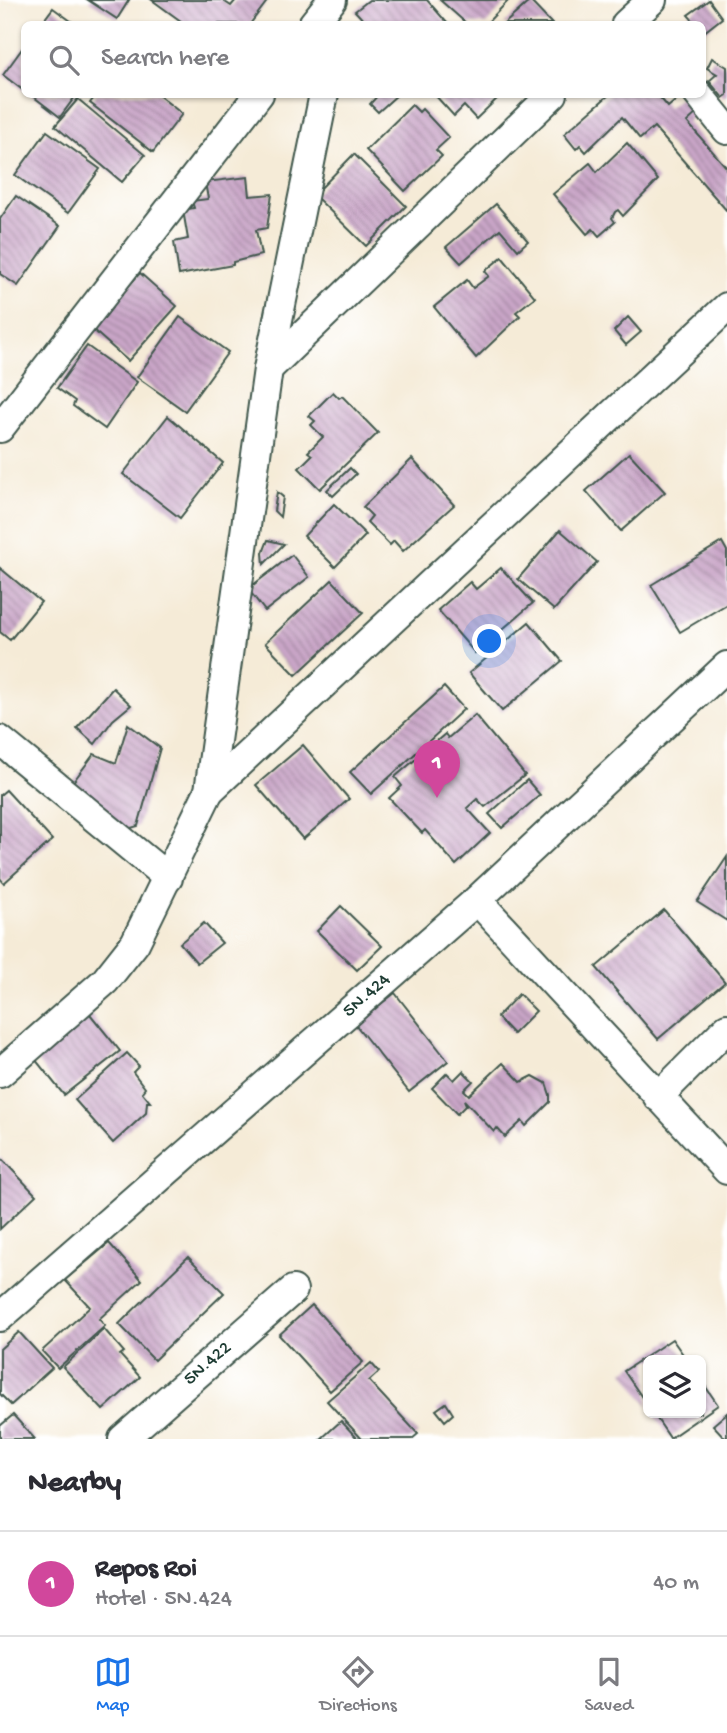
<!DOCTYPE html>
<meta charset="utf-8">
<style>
body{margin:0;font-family:"Gochi Hand",sans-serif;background:#f7f7f7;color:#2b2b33}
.controls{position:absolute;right:21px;bottom:21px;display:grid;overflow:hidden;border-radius:10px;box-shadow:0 2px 5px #0004}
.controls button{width:63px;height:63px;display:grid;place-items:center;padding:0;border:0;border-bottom:2px solid #e1e1e2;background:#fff;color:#2b2b33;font:35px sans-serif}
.you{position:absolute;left:490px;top:642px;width:24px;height:24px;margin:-18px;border:5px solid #fff;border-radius:50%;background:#1a73e8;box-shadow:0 0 0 10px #1a73e833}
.badge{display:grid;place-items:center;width:46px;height:46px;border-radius:50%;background:#1a73e8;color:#fff;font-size:23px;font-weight:700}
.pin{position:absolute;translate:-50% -58px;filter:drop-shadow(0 2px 4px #0008)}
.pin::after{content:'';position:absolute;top:37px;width:24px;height:21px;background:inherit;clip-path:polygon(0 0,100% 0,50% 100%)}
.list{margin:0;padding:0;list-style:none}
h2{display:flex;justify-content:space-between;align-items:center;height:91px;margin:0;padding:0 28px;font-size:30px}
h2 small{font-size:23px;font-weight:400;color:#7c7c81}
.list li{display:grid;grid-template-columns:46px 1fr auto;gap:21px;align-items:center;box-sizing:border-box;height:105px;padding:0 28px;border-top:2px solid #e1e1e2}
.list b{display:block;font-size:26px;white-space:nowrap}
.list p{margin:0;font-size:23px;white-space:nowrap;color:#7c7c81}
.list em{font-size:23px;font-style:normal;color:#7c7c81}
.icon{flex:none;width:38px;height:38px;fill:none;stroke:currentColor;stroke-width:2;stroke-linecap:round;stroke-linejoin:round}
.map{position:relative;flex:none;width:727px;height:1439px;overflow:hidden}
.search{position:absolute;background:#fff;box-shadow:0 2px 5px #0004;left:21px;right:21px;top:21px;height:77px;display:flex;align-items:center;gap:18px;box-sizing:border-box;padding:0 24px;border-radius:10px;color:#7c7c81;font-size:26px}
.sheet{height:196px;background:#fff}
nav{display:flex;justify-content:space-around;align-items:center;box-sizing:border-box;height:98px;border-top:2px solid #e1e1e2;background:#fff;font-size:19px;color:#7c7c81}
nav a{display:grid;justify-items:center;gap:4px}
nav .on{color:#1a73e8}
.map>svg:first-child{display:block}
.building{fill:url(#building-back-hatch)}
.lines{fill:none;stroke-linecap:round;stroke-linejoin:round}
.minor-casing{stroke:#3f574c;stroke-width:32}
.minor{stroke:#fff;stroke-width:28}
.labels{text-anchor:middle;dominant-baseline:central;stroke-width:5;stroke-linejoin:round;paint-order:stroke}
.street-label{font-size:19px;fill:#1f3d34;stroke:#fff}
</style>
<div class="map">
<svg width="727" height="1439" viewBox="0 0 727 1439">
<defs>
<pattern id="building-back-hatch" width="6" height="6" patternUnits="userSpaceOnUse" patternTransform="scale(1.75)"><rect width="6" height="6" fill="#c9a5c7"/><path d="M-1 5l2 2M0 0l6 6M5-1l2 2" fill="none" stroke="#a388a2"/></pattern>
</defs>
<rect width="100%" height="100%" fill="#fff"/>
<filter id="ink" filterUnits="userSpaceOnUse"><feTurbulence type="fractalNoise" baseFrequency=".0143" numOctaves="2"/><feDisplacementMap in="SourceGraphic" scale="14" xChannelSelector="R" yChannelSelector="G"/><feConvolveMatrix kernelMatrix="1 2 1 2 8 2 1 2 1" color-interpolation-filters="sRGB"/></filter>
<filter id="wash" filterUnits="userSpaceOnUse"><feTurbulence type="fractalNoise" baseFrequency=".00686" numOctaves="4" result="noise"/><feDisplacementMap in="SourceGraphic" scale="28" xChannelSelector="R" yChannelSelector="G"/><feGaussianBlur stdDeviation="1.57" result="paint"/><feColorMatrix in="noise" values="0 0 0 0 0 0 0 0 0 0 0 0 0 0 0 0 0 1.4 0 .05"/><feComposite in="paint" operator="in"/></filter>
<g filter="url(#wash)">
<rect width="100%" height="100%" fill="#f5ebd7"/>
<g id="blocks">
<!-- building -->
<g class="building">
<path d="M88,0H129L117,19Z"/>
<path d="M152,0H222L231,6L236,0H268L250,24H185Z"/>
<path d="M369,0H427L448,24H367L355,11Z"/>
<path d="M440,0H509L486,24H467Z"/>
<path d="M709,0L722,18L703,33V24H696L688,15Z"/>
<path d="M530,1L552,24H504Z"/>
<path d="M53,8L75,24H41Z"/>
<path d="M24,46V91L3,75Z"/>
<path d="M712,58L727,67V95L723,98L709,81L717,74L707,68Z"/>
<path d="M30,94H77L60,117Z"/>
<path d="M97,94H157L182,114L153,152L90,103Z"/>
<path d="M379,94H398L378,112L370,104Z"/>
<path d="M434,94H502L476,119L464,106L454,116Z"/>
<path d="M610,94H657L668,107L682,95L697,113L687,122L727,168V211L654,127L640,139L622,117L586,152L580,145L576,149L564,134Z"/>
<path d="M78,99L145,155L122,182L55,126Z"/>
<path d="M412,105L419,112L422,109L449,138L436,150L442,156L405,191L366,150Z"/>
<path d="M47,131L100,169L68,213L15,175Z"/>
<path d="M627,143L658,180L623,216L618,210L615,212L612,218L615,222L599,236L593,229L587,234L553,194L590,163L597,172Z"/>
<path d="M354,154L406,206L366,246L314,195Z"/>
<path d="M248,177L250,196L272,194L267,228L256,230L261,255L233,262V265L179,275L174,242L188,239L183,210L194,208L192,201L208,199L205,182Z"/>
<path d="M16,196L60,226L18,286L0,274V219Z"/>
<path d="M496,204L528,241L518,250L500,229L461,263L446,247Z"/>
<path d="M502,257L535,297L516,312L520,316L476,358L434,307L467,280L473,288L489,276L485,271Z"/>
<path d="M140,273L177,306L128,361L91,328Z"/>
<path d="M180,317L228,352L185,411L137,377Z"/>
<path d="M628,317L641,332L626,345L614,331Z"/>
<path d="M87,346L137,382L105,429L73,406L75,401L57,388Z"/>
<path d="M333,392L339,398L342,396L378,433L320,489L299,468L312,455L308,452L323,437L311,425L315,421L309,416Z"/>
<path d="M168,416L223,463L180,518L123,474Z"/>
<path d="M629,453L665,492L621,531L586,491Z"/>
<path d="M412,459L454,505L403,551L394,541L390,545L367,522L372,516L363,507Z"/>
<path d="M350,468L356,474L333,496L327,490Z"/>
<path d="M277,492L283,497L280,517L274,511Z"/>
<path d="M334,504L366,535L335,567L304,536Z"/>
<path d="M560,530L597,562L554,610L518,579Z"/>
<path d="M268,540L284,544L264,564L263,553Z"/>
<path d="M722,542L727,551V604L680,632L651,585Z"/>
<path d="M292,555L309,577L265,611L248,589Z"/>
<path d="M0,568L41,602L10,640L0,632Z"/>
<path d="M501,568L533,603L475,653L438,610L470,582L476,589Z"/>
<path d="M332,580L363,613L296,675L265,643Z"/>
<path d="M529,622L562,661L502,711L469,673Z"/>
<path d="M444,687L464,709L371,794L350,772Z"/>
<path d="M113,688L131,705L113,720L95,744L77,728Z"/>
<path d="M475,715L525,775L485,807L477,799L467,808L490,833L456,865L425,830L422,833L389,798L402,786L395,777L445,734L448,738Z"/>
<path d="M128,724L160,748L138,826L124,830L70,786L94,754L116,763Z"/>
<path d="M303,745L349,799L303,839L256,785Z"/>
<path d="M527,780L540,795L502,828L489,814Z"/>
<path d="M6,790L52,840L4,883L0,878V795Z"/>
<path d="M727,857V921L697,902Z"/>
<path d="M341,906L382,946L357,970L317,931Z"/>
<path d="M664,910L725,982L658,1039L596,967Z"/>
<path d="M204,923L222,943L197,963L180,943Z"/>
<path d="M395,993L448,1061L409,1092L355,1024Z"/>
<path d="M519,994L536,1011L513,1034L497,1017Z"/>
<path d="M86,1009L120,1051L64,1095L30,1053Z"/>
<path d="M127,1053L139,1066L133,1072L145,1088L142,1092L150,1102H147L146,1113L113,1143L75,1100Z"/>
<path d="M503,1063L521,1082L533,1076L546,1083L550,1095V1102L526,1126L522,1121L505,1137L497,1128L494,1132L464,1100L466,1105L457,1114L432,1088L447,1073L454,1080L463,1071L473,1081L464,1090L469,1095Z"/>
<path d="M0,1157L36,1195L0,1229Z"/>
<path d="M109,1243L142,1280L99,1319L105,1326L58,1368L42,1351L90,1307L65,1280Z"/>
<path d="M188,1257L224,1293L154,1360L119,1324Z"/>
<path d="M312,1305L363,1362L330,1391L279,1335Z"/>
<path d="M104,1329L124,1352L120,1355L140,1377L103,1410L63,1367Z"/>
<path d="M19,1332L52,1368L11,1405L0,1394V1349Z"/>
<path d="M672,1339L687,1360H648V1406L624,1371Z"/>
<path d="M371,1363L379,1372L369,1381L418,1434L412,1439H362L327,1401Z"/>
<path d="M701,1380L718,1405L670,1438L653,1413H701Z"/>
<path d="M446,1403L453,1414L445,1421L436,1410Z"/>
<path d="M727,1413V1439H726L713,1425Z"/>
<path d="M13,1415L35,1439H0V1426Z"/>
<path d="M341,1421L358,1439H321Z"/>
</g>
</g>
</g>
<g filter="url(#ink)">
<use href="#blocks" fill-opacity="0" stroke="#3f574c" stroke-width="2"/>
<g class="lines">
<defs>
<g id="minor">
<path d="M313,24L332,0"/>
<path d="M626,24L652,0"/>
<path d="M698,94L727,130"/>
<path d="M268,369L553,94"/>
<path d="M0,428L259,94"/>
<path d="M0,740L168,878"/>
<path d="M209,791L727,307"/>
<path d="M477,900L727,1170"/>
<path d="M0,1073L105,981L135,943L209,791L268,369L324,94"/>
<path d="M658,1097L727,1028"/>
<path d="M0,1317L477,900L727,666"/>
<path d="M123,1439L293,1290"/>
</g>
</defs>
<!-- minor casing -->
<use href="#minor" class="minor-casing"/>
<!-- minor -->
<use href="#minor" class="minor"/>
</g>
</g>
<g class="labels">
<!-- street labels -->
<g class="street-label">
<text transform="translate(367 996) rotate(-41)">5N.424</text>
<text transform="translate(208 1364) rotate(-41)">5N.422</text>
</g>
</g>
</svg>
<div class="controls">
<button><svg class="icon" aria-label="layers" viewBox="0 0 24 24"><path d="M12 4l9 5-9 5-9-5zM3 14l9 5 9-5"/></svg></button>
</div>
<div class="you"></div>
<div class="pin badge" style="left:437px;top:798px;background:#d1479c">1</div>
<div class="search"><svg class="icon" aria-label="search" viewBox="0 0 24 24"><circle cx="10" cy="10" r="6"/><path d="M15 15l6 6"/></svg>Search here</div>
</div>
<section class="sheet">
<h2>Nearby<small></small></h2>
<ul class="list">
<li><span class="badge" style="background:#d1479c">1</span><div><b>Repos Roi</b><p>Hotel · 5N.424</p></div><em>40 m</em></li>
</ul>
</section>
<nav>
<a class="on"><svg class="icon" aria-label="map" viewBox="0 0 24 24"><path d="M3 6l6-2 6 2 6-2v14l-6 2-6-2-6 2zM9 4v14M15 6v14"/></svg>Map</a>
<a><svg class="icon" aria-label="directions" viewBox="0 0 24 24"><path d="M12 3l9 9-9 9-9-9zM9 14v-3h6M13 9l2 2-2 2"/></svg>Directions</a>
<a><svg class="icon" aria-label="saved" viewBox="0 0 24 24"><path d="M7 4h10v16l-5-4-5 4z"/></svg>Saved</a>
</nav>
